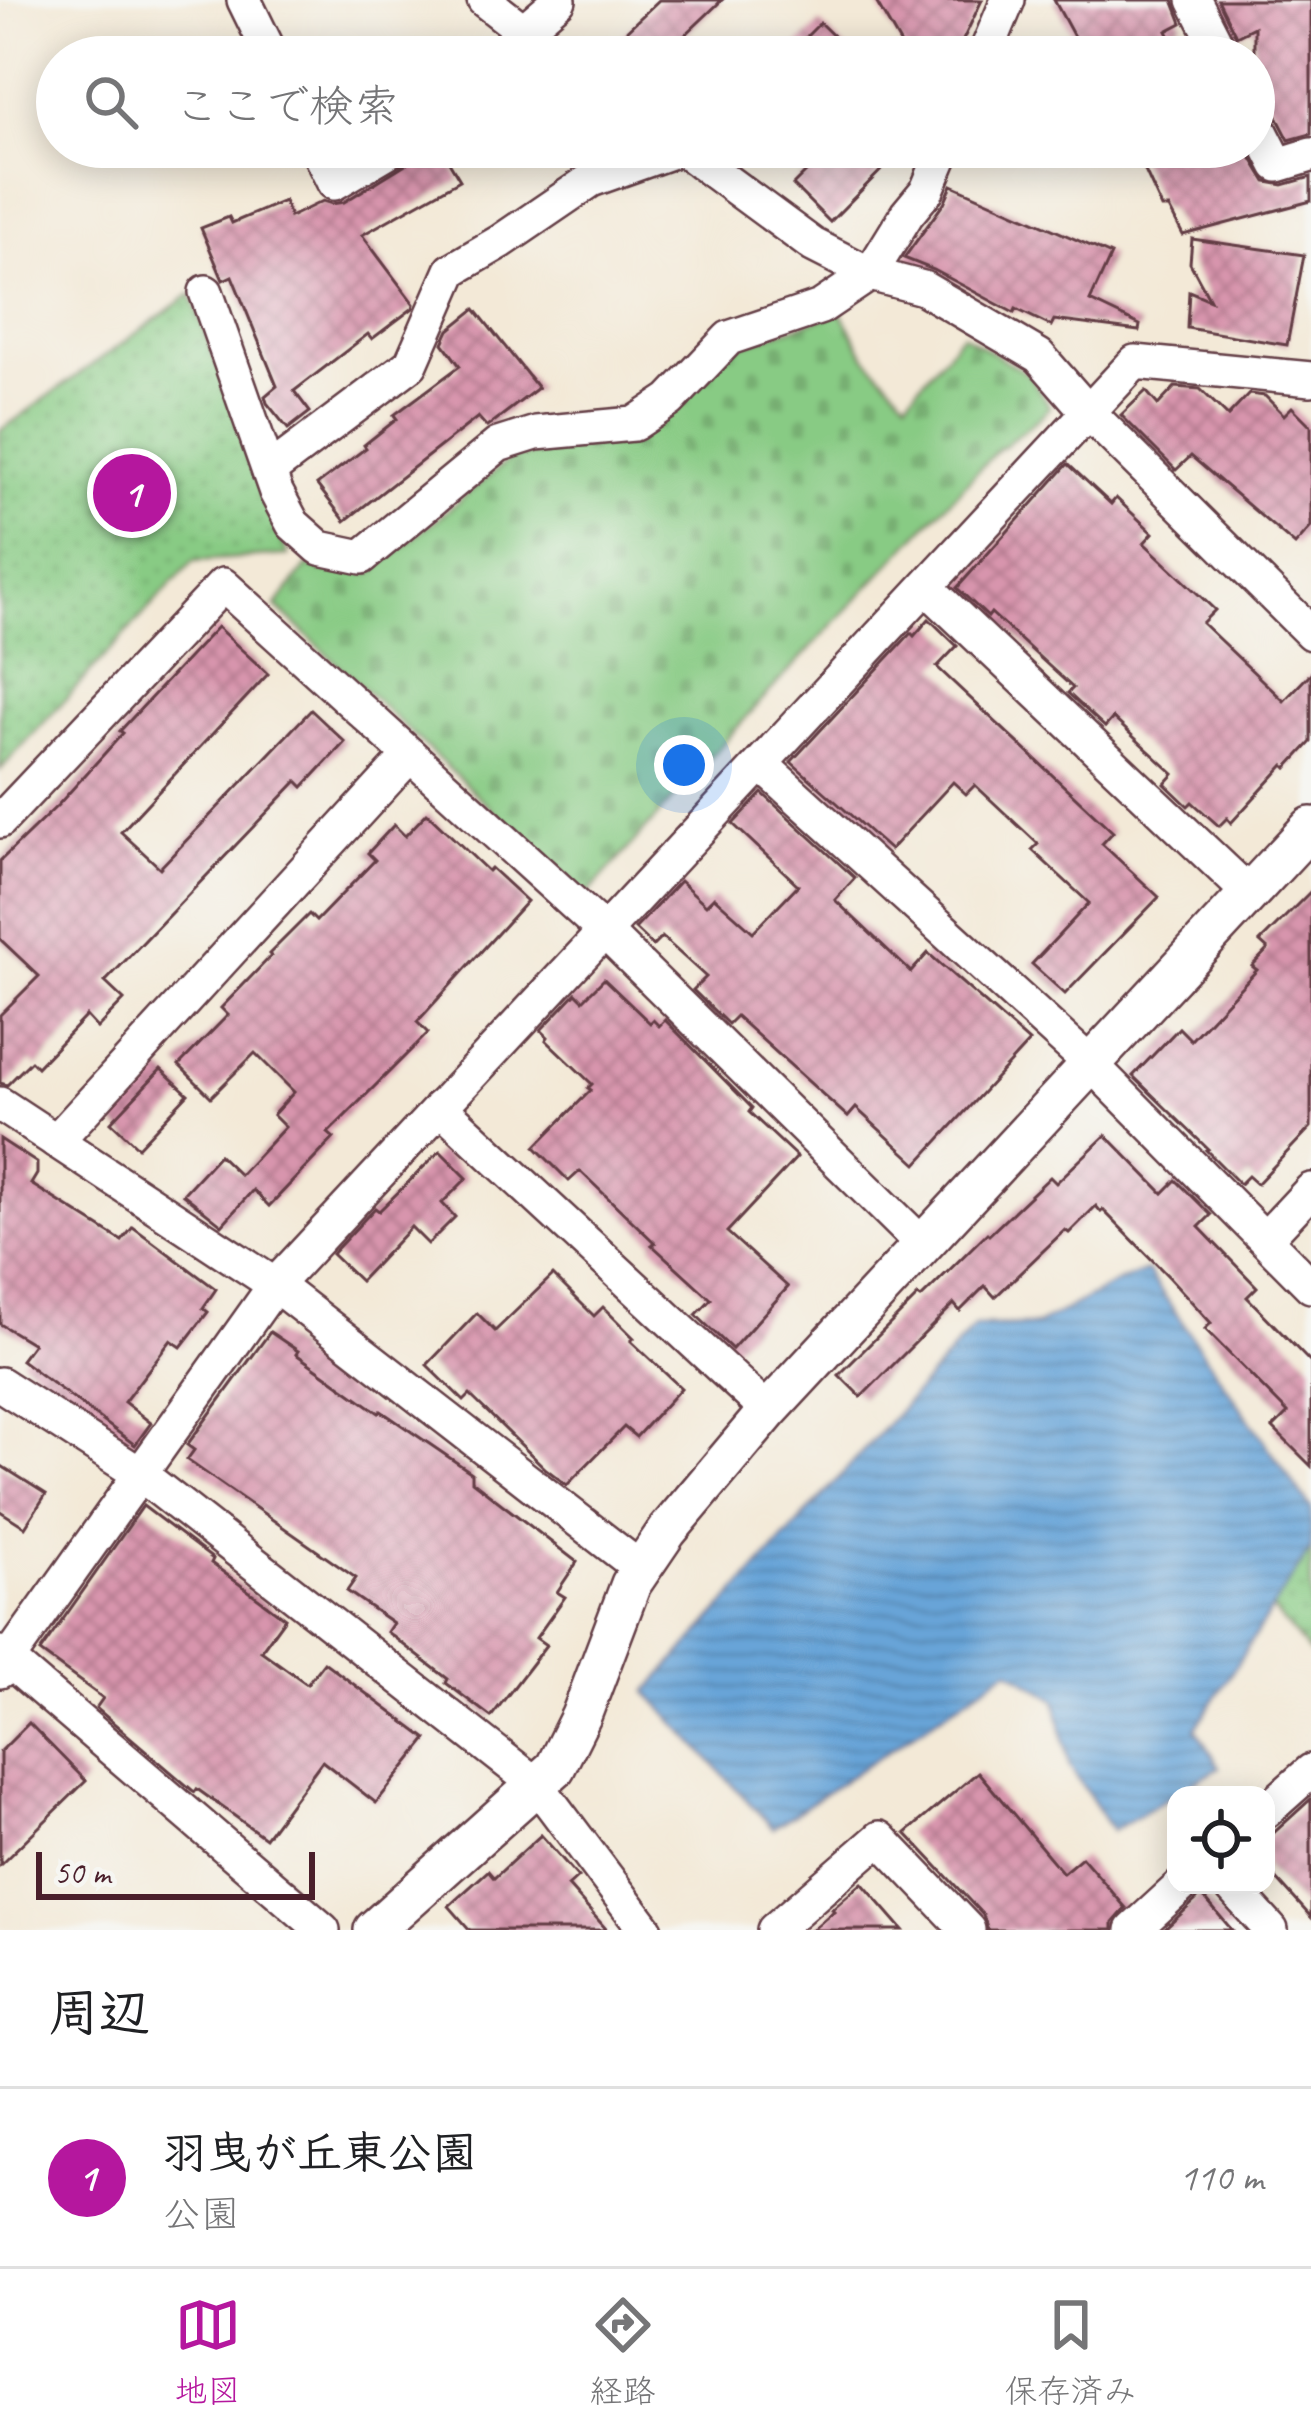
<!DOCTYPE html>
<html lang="ja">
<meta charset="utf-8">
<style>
body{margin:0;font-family:Caveat,"Klee One",sans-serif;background:#f2f2f2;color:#202124}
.controls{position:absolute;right:36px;bottom:36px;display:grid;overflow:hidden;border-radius:24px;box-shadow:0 6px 30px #0003}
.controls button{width:108px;height:108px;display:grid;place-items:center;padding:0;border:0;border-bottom:3px solid #e0e0e0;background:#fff;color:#202124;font:60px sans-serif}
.scale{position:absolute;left:36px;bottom:30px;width:279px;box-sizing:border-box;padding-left:12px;border:6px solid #4a1f2b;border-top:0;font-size:33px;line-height:42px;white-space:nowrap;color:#4a1f2b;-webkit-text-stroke:9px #f6f6f2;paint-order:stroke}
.you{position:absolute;left:684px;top:765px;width:42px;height:42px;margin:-30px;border:9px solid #fff;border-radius:50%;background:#1a73e8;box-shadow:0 0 0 18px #1a73e833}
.badge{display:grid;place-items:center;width:78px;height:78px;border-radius:50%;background:#b5179e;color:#fff;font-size:39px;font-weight:700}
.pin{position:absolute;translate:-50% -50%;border:6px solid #fff;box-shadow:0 3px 12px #0006}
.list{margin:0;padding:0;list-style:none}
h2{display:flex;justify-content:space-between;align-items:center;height:156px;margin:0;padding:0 48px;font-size:51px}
h2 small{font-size:39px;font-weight:400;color:#757577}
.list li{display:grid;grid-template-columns:78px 1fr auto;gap:36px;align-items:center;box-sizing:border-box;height:180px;padding:0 48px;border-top:3px solid #e0e0e0}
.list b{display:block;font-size:45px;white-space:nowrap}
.list p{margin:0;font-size:39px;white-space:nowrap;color:#757577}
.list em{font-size:39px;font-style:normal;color:#757577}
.icon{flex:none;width:66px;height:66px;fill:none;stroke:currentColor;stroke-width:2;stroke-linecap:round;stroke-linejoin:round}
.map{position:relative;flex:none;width:1311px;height:1930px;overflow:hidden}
.search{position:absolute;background:#fff;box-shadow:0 6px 30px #0003;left:36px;right:36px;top:36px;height:132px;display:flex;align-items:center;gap:30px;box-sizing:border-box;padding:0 42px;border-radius:66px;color:#757577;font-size:45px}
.sheet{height:336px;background:#fff}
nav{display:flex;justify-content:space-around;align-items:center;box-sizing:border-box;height:168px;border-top:3px solid #e0e0e0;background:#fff;font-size:33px;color:#757577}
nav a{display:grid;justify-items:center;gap:6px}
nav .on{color:#b5179e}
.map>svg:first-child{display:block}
.cemetery{fill:url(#cemetery-stones);stroke:#697558;stroke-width:3}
.park{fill:url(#park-dots);stroke:#697558;stroke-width:3}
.water{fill:url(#water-rules);stroke:#586282;stroke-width:3}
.building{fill:url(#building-cross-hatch)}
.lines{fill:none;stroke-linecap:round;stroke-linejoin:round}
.minor-casing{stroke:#633d45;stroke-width:38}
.tertiary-casing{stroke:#633d45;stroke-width:44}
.minor{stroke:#fff;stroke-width:33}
.tertiary{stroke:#fff;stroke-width:39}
</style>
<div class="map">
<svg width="1311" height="1930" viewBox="0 0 1311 1930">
<defs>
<pattern id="cemetery-stones" width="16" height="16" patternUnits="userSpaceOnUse" patternTransform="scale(3)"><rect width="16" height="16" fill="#88cb84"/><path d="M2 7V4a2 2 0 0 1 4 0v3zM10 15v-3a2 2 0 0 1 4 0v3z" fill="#77ae72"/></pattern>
<pattern id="park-dots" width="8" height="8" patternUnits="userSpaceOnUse" patternTransform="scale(3)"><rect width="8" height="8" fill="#88cb84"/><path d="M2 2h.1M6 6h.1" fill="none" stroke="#77ae72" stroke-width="1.8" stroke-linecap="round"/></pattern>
<pattern id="water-rules" width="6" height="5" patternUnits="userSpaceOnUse" patternTransform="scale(3)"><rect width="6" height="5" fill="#67a4d8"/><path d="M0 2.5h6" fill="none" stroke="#5785af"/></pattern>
<pattern id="building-cross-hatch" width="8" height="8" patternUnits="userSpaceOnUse" patternTransform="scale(3)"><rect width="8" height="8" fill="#d895ad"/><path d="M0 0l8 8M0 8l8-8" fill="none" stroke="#b1798d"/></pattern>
</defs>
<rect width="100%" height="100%" fill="#f6f6f2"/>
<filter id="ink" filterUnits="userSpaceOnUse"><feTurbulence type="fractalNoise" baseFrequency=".00833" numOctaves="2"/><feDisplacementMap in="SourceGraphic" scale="24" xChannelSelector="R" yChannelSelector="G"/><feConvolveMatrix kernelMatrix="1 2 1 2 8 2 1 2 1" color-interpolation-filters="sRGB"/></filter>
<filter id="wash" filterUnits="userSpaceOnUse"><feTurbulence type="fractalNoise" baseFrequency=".004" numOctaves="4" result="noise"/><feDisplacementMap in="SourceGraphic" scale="48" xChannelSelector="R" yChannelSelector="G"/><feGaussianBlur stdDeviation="2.7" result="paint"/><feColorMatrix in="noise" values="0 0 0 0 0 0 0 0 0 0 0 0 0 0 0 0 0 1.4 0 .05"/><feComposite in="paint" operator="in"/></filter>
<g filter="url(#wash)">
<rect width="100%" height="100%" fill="#f3e9d7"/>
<!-- cemetery -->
<path class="cemetery" d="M841,312L866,357L907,400L962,334L1029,375L1050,407C1040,418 1031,424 1021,432C1011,438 1009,445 998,449L761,701L585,897L276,606L307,566L370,574L511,458L634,437L734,347Z"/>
<!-- park -->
<g class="park">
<path d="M191,294L288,555L193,561L0,770V431Z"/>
<path d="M1311,1534V1655L1272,1609Z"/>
</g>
<!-- water -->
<path class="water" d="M1147,1271L1311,1509V1548L1196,1728L1220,1767L1112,1831L1069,1765L1056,1700L1009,1669L773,1828L647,1692L975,1326L1037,1325L1120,1281Z"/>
<g id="blocks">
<!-- building -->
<g class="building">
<path d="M659,0H722L662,57H643L622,35Z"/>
<path d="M875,0H982L955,57H908Z"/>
<path d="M1054,0H1173L1182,23L1167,31L1180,57H1085Z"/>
<path d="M1218,0H1311V134L1289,140L1272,107L1264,100L1254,97V27L1236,36Z"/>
<path d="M820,23L855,57H786Z"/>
<path d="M433,147H440L460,180L362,235L414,304L413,308L372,339L368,334L294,391L310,412L288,429L267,403L265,396L277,386L232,276L223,280L201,228L229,217L232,223L284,201L290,217L323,201L332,204L344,202Z"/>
<path d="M831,147H904L830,222L793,185Z"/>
<path d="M1134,147H1245L1266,182L1283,185L1311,177V201L1183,235L1169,208H1162Z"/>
<path d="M952,185L1111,255L1090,301L1140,325L1139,331L1054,320L1051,326L1016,309L1014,313L934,270L904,258L944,203Z"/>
<path d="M1192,239L1304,255L1287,345L1187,328L1189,291L1210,300L1190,263Z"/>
<path d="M475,309L538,388L487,427L478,417L345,521L317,485L366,448L364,445L397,419L394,415L460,366L443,343L449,330Z"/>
<path d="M1175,387L1200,389L1228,416L1249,394L1265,396L1284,415L1292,407L1311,426V527L1295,545L1191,456L1176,470L1121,415L1146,391L1158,405Z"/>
<path d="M1068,464L1111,504L1116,498L1153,533L1144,543L1215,610L1202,623L1284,701L1311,673V742L1287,768L1284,765L1231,823L1227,818L1219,826L1192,802L1188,806L1165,784L1174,774L1113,718L1105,727L1068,693L1073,688L991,613L988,617L957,588Z"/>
<path d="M929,619L957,646L937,667L1113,832L1102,844L1159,897L1065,994L1032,964L1089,903L1032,850L1038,844L975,785L966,794L953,782L890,850L791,762L911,633L914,636Z"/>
<path d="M217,627L268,674L121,832L160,868L311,710L345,742L303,787L297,781L105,982L124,1000L97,1028L86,1016L37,1067L31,1061L7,1085L0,1083V1015L39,976L0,939V861L58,805L123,733L120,731Z"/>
<path d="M762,793L855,878L835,900L911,972L928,953L1029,1042L917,1164L856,1108L848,1117L736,1016L728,1024L693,990L706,977L662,937L653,946L635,929L680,881L706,905L714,897L753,932L798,885L733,824Z"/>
<path d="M427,813L488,871L491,868L527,901L417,1022L428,1033L328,1133L334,1138L269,1206L253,1190L222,1225L183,1194L219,1155L240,1175L285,1127L273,1115L294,1092L255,1053L211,1097L179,1065L228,1015L221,1008L271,956L269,954L309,914L316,921L375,860L368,853L394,825L405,836Z"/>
<path d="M1311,891V1127L1257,1184L1248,1176L1240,1184L1206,1150L1208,1149L1133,1076L1179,1028L1191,1040L1257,970L1252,966L1268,949L1260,942Z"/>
<path d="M604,979L650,1023L653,1020L659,1026L665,1020L752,1108L749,1112L797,1157L727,1232L788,1287L732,1349L696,1315L711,1299L652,1245L655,1243L580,1171L569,1181L535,1147L591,1090L588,1088L592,1084L546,1040L548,1037L541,1030L576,993L583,1000Z"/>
<path d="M161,1069L188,1094L138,1147L111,1122Z"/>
<path d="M1106,1135L1163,1193L1176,1180L1211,1215L1199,1227L1257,1287L1247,1297L1311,1363V1466L1273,1428L1288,1413L1205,1329L1211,1323L1170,1278L1103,1210L1101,1212L1096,1206L1069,1233L1065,1230L995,1297L985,1286L960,1311L954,1304L861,1397L839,1375L918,1296L921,1298L987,1233L989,1235L1050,1177L1056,1183Z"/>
<path d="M0,1139L37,1163V1174L31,1184L122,1241L133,1227L216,1289L203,1308L208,1312L181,1347L171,1340L124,1402L151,1423L135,1445L21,1360L33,1344L0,1324Z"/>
<path d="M440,1151L467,1178L442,1203L455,1217L428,1244L411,1227L360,1281L332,1254L375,1208L379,1211Z"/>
<path d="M553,1275L594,1316L603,1307L634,1338L631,1341L681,1388L636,1437L624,1427L567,1485L546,1469L470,1395L464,1401L427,1365L477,1313L495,1331Z"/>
<path d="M270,1332L298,1351L296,1354L379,1413L381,1411L472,1473V1481L577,1562L557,1592L565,1597L536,1638L546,1645L491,1717L446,1683L448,1679L387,1632L393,1623L347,1591L356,1578L187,1460L194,1450L187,1445Z"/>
<path d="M0,1465L46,1494L25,1527L0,1511Z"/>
<path d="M143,1506L213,1559L211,1563L285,1618L261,1651L307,1684L324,1662L427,1739L376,1803L322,1761L265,1838L197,1789L195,1792L192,1790L96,1708L103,1698L40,1652Z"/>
<path d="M29,1723L86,1781L0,1865V1752Z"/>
<path d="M978,1772L1063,1873L1082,1857L1126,1908L1113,1923V1930H988L983,1915L906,1833Z"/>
<path d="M1311,1799V1917L1266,1867V1840Z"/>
<path d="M541,1835L578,1877L568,1886L607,1930H470L449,1906L488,1871L494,1878Z"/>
<path d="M862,1883L903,1930H812L834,1911L832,1909Z"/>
<path d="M1201,1894L1232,1930H1164L1196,1900Z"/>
</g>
</g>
</g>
<g filter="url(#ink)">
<use href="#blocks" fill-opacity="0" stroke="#633d45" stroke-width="3"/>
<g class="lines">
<defs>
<g id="minor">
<path d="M244,0L272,57"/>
<path d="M484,0L557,57"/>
<path d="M1194,0L1223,57"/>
<path d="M523,31L559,0"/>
<path d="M984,57L1008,0"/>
<path d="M1254,118L1278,165L1311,155"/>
<path d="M316,147L334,183L395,147"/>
<path d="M945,147L927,190L907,214L870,274L923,288L1039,356L1088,412L1311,633"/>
<path d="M206,292L276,492L293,524L320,548L362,557L498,445L536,433L634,424L670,400L729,338L821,307L870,274L813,245L680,147"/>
<path d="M269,471L411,364L452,270L500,242L591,180L681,148"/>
<path d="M926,587L1250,894"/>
<path d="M761,764L1092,1065L1311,1286"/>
<path d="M0,821L223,585L604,931L923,1245"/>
<path d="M0,1104L275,1285L641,1569"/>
<path d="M440,1107L768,1411"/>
<path d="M56,1141L410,755"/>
<path d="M1265,1239L1311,1190"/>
<path d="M0,1384L140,1474L537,1785L646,1930"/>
<path d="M0,1653L323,1930"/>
<path d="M0,1671L275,1285L1135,362L1311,379"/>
<path d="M1266,1811L1311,1771"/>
<path d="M1230,1885L1271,1930"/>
<path d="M774,1930L880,1838L968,1930"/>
<path d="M1133,1930L1182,1885"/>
</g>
<path id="tertiary" d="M374,1930L555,1768L581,1716L631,1584L667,1531L768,1411L1311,827"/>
</defs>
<!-- minor casing -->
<use href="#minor" class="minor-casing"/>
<!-- tertiary casing -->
<use href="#tertiary" class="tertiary-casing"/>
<!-- minor -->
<use href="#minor" class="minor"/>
<!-- tertiary -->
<use href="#tertiary" class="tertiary"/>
</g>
</g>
</svg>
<div class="controls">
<button><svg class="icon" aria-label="locate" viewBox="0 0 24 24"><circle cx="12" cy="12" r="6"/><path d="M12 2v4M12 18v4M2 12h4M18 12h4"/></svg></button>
</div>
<div class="scale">50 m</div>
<div class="you"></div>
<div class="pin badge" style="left:132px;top:493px">1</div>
<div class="search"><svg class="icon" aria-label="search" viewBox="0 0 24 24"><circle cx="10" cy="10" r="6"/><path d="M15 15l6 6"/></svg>ここで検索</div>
</div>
<section class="sheet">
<h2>周辺<small></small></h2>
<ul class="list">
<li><span class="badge">1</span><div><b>羽曳が丘東公園</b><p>公園</p></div><em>110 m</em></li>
</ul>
</section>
<nav>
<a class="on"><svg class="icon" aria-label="map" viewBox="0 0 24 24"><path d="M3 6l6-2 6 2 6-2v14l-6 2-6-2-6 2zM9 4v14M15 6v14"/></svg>地図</a>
<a><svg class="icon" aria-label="directions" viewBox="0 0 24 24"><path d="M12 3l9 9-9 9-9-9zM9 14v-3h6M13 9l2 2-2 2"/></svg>経路</a>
<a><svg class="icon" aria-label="saved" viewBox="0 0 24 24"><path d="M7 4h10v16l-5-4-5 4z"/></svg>保存済み</a>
</nav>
